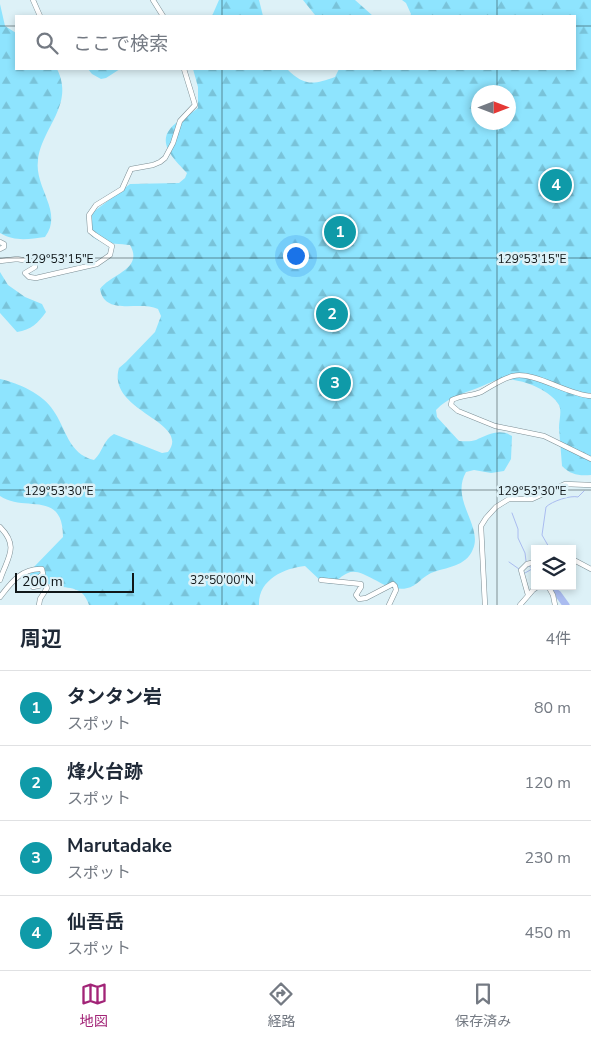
<!DOCTYPE html>
<html lang="ja">
<meta charset="utf-8">
<style>
body{margin:0;font-family:"Nunito Sans","Noto Sans JP",sans-serif;background:#f2f2f3;color:#1f2937}
.controls{position:absolute;right:15px;bottom:15px;display:grid;overflow:hidden;border-radius:0px;box-shadow:0 2px 8px #0003}
.controls button{width:45px;height:45px;display:grid;place-items:center;padding:0;border:0;border-bottom:1px solid #e0e1e3;background:#fff;color:#1f2937;font:25px sans-serif}
.compass{position:absolute;left:471px;top:85px;width:45px;height:45px;border-radius:50%;background:#fff;box-shadow:0 2px 8px #0003;rotate:90deg}
.scale{position:absolute;left:15px;bottom:12px;width:119px;box-sizing:border-box;padding-left:5px;border:2px solid #101719;border-top:0;font-size:14px;line-height:18px;white-space:nowrap;color:#101719;-webkit-text-stroke:4px #ddf1f7;paint-order:stroke}
.you{position:absolute;left:295px;top:255px;width:18px;height:18px;margin:-12px;border:4px solid #fff;border-radius:50%;background:#1a73e8;box-shadow:0 0 0 8px #1a73e833}
.badge{display:grid;place-items:center;width:32px;height:32px;border-radius:50%;background:#a22477;color:#fff;font-size:16px;font-weight:700}
.pin{position:absolute;translate:-50% -50%;border:2px solid #fff;box-shadow:0 1px 5px #0006}
.list{margin:0;padding:0;list-style:none}
h2{display:flex;justify-content:space-between;align-items:center;height:65px;margin:0;padding:0 20px;font-size:21px}
h2 small{font-size:16px;font-weight:400;color:#747a83}
.list li{display:grid;grid-template-columns:32px 1fr auto;gap:15px;align-items:center;box-sizing:border-box;height:75px;padding:0 20px;border-top:1px solid #e0e1e3}
.list b{display:block;font-size:19px;white-space:nowrap}
.list p{margin:0;font-size:16px;white-space:nowrap;color:#747a83}
.list em{font-size:16px;font-style:normal;color:#747a83}
.icon{flex:none;width:28px;height:28px;fill:none;stroke:currentColor;stroke-width:2;stroke-linecap:round;stroke-linejoin:round}
.map{position:relative;flex:none;width:591px;height:605px;overflow:hidden}
.search{position:absolute;background:#fff;box-shadow:0 2px 8px #0003;left:15px;right:15px;top:15px;height:55px;display:flex;align-items:center;gap:12px;box-sizing:border-box;padding:0 18px;border-radius:0px;color:#747a83;font-size:19px}
.sheet{height:365px;background:#fff}
nav{display:flex;justify-content:space-around;align-items:center;box-sizing:border-box;height:70px;border-top:1px solid #e0e1e3;background:#fff;font-size:14px;color:#747a83}
nav a{display:grid;justify-items:center;gap:2px}
nav .on{color:#a22477}
.map>svg:first-child{display:block}
.forest{fill:url(#forest-firs);fill-rule:evenodd}
.lines{fill:none;stroke-linecap:round;stroke-linejoin:round}
.stream{stroke:#aabcf0;stroke-width:1}
.river{stroke:#aabcf0;stroke-width:7}
.street-casing{stroke:#7c8e94;stroke-width:5.5}
.street{stroke:#fff;stroke-width:4.5}
.ticks{fill:none;stroke:#101719;stroke-width:1;stroke-opacity:0.45}
.ticks-label{font-size:12px;text-anchor:middle;fill:#101719;stroke:#ddf1f7;stroke-width:5;stroke-linejoin:round;paint-order:stroke}
</style>
<div class="map">
<svg width="591" height="605" viewBox="0 0 591 605">
<defs>
<pattern id="forest-firs" width="22" height="20" patternUnits="userSpaceOnUse" patternTransform="scale(1.25)"><rect width="22" height="20" fill="#8ee4fe"/><path d="M5 1l3.5 6h-7zM16 11l3.5 6h-7z" fill="#79c3d9"/></pattern>
</defs>
<rect width="100%" height="100%" fill="#ddf1f7"/>
<!-- forest -->
<g class="forest">
<path d="M219,0H259L263,16H212Z"/>
<path d="M303,0H355L373,16H320L315,15Z"/>
<path d="M402,0H591V475C579,476 571,475 562,466C561,453 560,440 559,428C559,420 562,412 559,405C550,389 515,376 498,380C492,381 485,385 480,387C465,393 448,397 436,410L437,417L459,441C464,441 470,442 476,440C488,435 499,428 512,436L511,459L504,471L491,473L474,470L466,472C450,500 483,526 473,549C466,567 446,567 431,573C417,580 415,592 394,588C380,586 360,567 348,573C342,575 337,581 332,584L322,582L305,566C284,568 258,580 259,605H89C83,587 73,589 57,586C48,584 38,581 30,576L31,570L63,537C63,489 25,513 0,496V379C18,383 43,394 53,410C66,428 68,454 94,460C103,452 103,440 114,434L162,453L168,452C192,421 106,412 119,368L126,362L155,332L161,316L158,309C139,300 105,317 100,289C111,274 144,269 130,245C109,243 82,245 88,216L130,184L179,183L185,178L187,173C177,162 157,145 170,129C176,121 190,115 198,108V87L193,69H287C304,86 313,85 335,77L339,69H575V16H410L411,14L406,3ZM478,92H508V122H478Z"/>
<path d="M0,4L5,26L16,33V69H57C75,105 42,127 38,160C34,188 64,212 45,237C29,239 15,242 0,233Z"/>
<path d="M88,69H120L106,78L101,79L92,74Z"/>
<path d="M0,272L8,285L25,297L42,304L46,312C38,323 31,330 17,332L0,313Z"/>
</g>
<g class="lines">
<!-- stream -->
<g class="stream">
<path d="M512,513L518,529V538L525,553L526,561"/>
<path d="M550,549L542,535L546,507C552,501 571,495 578,497L584,491"/>
<path d="M509,562L519,569"/>
<path d="M529,566L535,570"/>
<path d="M525,573L532,569"/>
</g>
<!-- river -->
<path class="river" d="M554,591L558,594L566,605"/>
<defs>
<g id="street">
<path d="M33,0L40,16"/>
<path d="M153,0L163,16"/>
<path d="M0,242L4,244V247L0,249"/>
<path d="M0,261L17,259L34,262L35,267L25,273L29,277L36,278L97,264L110,255L112,246L95,235L90,231L89,215L96,205L122,189L131,169L153,165L160,162L165,158L173,143L180,121L195,105L184,69"/>
<path d="M591,396C568,395 534,371 513,376C501,379 492,386 481,392C472,396 461,395 452,400L451,405L458,411L495,426L544,436L591,459"/>
<path d="M0,527C20,547 7,558 0,580"/>
<path d="M572,559L591,569"/>
<path d="M321,580L361,584V587L356,595L359,599L366,598L393,584L395,586L396,590L389,605"/>
<path d="M548,586L553,595L555,605"/>
<path d="M528,595L521,570L527,564L535,562"/>
<path d="M0,597C11,583 21,568 42,569L43,574L31,584L33,587L42,585L46,586L47,588L40,599L39,605"/>
<path d="M485,605L481,526L486,518L496,507L509,499H532L565,484L591,485"/>
<path d="M520,605L533,590L539,586"/>
</g>
</defs>
<!-- street casing -->
<use href="#street" class="street-casing"/>
<!-- street -->
<use href="#street" class="street"/>
</g>
<!-- ticks -->
<path class="ticks" d="M222,0V16M497,0V16M0,26H16M575,26H591M222,69V605M497,69V92M497,122V605M0,258H591M0,490H591"/>
<g class="ticks-label">
<text x="532" y="263">129°53'15"E</text>
<text x="59" y="263">129°53'15"E</text>
<text x="532" y="495">129°53'30"E</text>
<text x="59" y="495">129°53'30"E</text>
<text x="222" y="584">32°50'00"N</text>
</g>
</svg>
<div class="controls">
<button><svg class="icon" aria-label="layers" viewBox="0 0 24 24"><path d="M12 4l9 5-9 5-9-5zM3 14l9 5 9-5"/></svg></button>
</div>
<svg class="compass" viewBox="-18 -18 36 36"><path d="M0-13l5 13h-10z" fill="#e53935"/><path d="M0 13l5-13h-10z" fill="#747a83"/></svg>
<div class="scale">200 m</div>
<div class="you"></div>
<div class="pin badge" style="left:340px;top:232px;background:#0f9aa8">1</div>
<div class="pin badge" style="left:332px;top:314px;background:#0f9aa8">2</div>
<div class="pin badge" style="left:335px;top:383px;background:#0f9aa8">3</div>
<div class="pin badge" style="left:556px;top:185px;background:#0f9aa8">4</div>
<div class="search"><svg class="icon" aria-label="search" viewBox="0 0 24 24"><circle cx="10" cy="10" r="6"/><path d="M15 15l6 6"/></svg>ここで検索</div>
</div>
<section class="sheet">
<h2>周辺<small>4件</small></h2>
<ul class="list">
<li><span class="badge" style="background:#0f9aa8">1</span><div><b>タンタン岩</b><p>スポット</p></div><em>80 m</em></li>
<li><span class="badge" style="background:#0f9aa8">2</span><div><b>烽火台跡</b><p>スポット</p></div><em>120 m</em></li>
<li><span class="badge" style="background:#0f9aa8">3</span><div><b>Marutadake</b><p>スポット</p></div><em>230 m</em></li>
<li><span class="badge" style="background:#0f9aa8">4</span><div><b>仙吾岳</b><p>スポット</p></div><em>450 m</em></li>
</ul>
</section>
<nav>
<a class="on"><svg class="icon" aria-label="map" viewBox="0 0 24 24"><path d="M3 6l6-2 6 2 6-2v14l-6 2-6-2-6 2zM9 4v14M15 6v14"/></svg>地図</a>
<a><svg class="icon" aria-label="directions" viewBox="0 0 24 24"><path d="M12 3l9 9-9 9-9-9zM9 14v-3h6M13 9l2 2-2 2"/></svg>経路</a>
<a><svg class="icon" aria-label="saved" viewBox="0 0 24 24"><path d="M7 4h10v16l-5-4-5 4z"/></svg>保存済み</a>
</nav>
